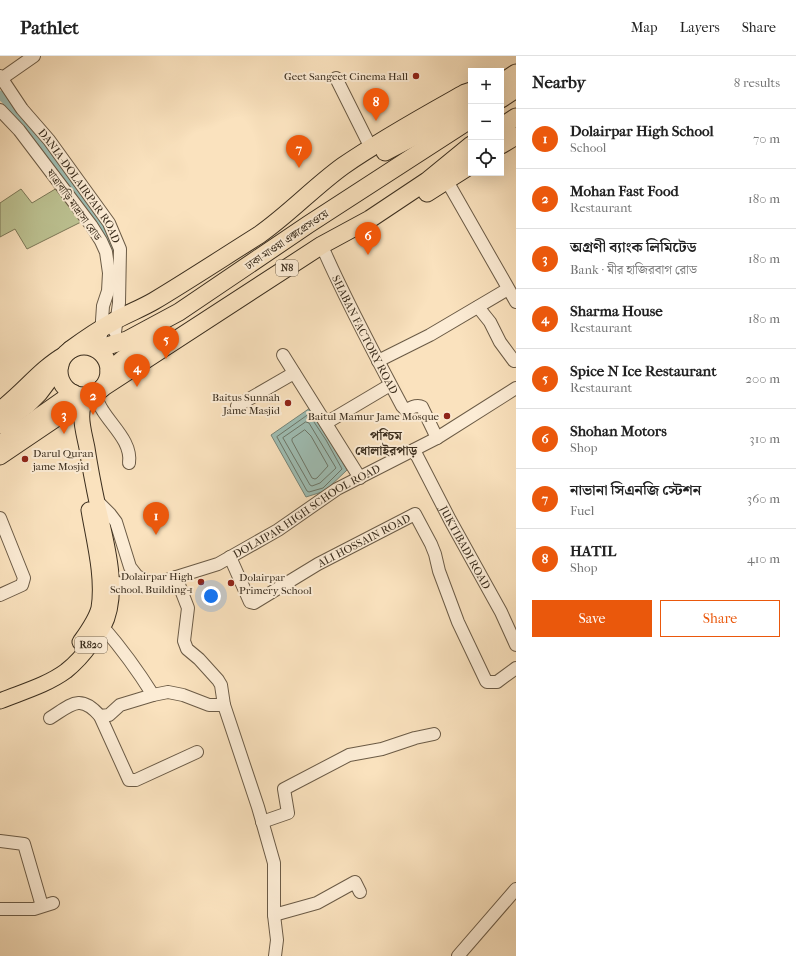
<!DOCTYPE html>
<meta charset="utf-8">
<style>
body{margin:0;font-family:"IM FELL French Canon","Noto Serif Bengali",serif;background:#f2f2f2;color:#222}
.controls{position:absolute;right:12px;top:12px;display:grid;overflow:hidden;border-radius:0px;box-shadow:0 4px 16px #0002}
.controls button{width:36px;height:36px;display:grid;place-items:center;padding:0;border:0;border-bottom:1px solid #e0e0e0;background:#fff;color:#222;font:20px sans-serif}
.you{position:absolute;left:211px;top:540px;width:14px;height:14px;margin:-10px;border:3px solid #fff;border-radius:50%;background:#1a73e8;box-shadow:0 0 0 6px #1a73e833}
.badge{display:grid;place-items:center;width:26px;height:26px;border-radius:50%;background:#ea580c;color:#fff;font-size:13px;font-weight:700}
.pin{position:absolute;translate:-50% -33px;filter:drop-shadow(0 1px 2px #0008)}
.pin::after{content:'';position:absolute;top:21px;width:14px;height:12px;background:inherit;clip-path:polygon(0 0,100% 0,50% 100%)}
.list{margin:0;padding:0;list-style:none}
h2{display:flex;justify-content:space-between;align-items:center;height:52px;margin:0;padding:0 16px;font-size:17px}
h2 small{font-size:13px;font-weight:400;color:#767676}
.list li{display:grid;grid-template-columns:26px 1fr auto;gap:12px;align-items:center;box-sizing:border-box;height:60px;padding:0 16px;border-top:1px solid #e0e0e0}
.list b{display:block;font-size:15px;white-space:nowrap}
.list p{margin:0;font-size:13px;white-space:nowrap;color:#767676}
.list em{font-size:13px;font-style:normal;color:#767676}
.actions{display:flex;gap:8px;padding:12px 16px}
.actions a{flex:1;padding:9px 0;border:1px solid #ea580c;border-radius:0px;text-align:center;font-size:14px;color:#ea580c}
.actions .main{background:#ea580c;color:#fff}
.icon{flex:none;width:22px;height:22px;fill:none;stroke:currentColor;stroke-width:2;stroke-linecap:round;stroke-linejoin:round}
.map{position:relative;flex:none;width:516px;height:900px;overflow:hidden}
header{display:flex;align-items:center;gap:24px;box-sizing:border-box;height:56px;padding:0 20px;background:#fff;border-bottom:1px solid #e0e0e0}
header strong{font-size:19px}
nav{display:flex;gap:22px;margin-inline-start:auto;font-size:14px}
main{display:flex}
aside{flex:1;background:#fff}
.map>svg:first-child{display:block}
.green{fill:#bdc393;stroke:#7c7858}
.water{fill:#9ebdb3;stroke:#768477}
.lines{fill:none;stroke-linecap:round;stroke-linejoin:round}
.shore{stroke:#6c7668;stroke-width:1}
.canal{stroke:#9ebdb3;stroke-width:9}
.minor-casing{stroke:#6b5b46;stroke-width:14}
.major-casing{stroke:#3b2e1e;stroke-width:17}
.highway-casing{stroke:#3b2e1e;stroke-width:19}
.minor{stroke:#fcecd5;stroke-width:12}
.major{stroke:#fae2be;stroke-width:15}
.highway{stroke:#fae2be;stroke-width:17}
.poi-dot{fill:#8f2418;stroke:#fcecd5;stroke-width:1.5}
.labels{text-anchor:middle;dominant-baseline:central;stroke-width:4;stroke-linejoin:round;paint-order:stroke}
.shield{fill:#fcecd5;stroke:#756755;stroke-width:1}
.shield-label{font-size:10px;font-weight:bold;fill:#3b2e1e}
.poi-label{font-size:11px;fill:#3b2e1e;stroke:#fcecd5;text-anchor:end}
.street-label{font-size:11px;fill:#3b2e1e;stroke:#fcecd5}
.quarter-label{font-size:13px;font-weight:bold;fill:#3b2e1e;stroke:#fcecd5}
</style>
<header>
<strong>Pathlet</strong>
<nav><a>Map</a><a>Layers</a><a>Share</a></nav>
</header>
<main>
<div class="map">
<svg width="516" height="900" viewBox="0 0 516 900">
<rect width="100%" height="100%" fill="#fae2be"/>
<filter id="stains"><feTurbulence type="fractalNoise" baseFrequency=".005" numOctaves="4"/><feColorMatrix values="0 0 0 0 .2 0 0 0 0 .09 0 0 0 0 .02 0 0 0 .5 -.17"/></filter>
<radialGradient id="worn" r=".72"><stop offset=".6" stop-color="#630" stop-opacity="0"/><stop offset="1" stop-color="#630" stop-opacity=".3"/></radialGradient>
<!-- green -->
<path class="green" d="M57,132L81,166L27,193L15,173L0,181V147L21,133L32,147Z"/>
<!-- water -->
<path class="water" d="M310,352L347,414L325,435L306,441L271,379Z"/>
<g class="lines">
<!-- shore -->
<g class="shore">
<path d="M308,359L310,360L326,384L342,413L323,432L309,436L307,435L277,381Z"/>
<path d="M306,366L309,367L336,412L320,427L312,430L310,429L283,382Z"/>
<path d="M305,374L311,380L328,410L317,422L315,423L312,422L292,385V383Z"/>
</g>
<!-- canal -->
<path class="canal" d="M0,39L6,44L27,69L105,174L112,192L115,214"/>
<defs>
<g id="minor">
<path id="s1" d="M0,20L22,53L49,84L109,167L120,193L119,247L115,276"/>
<path d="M336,22L371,92"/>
<path d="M1,23L34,0"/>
<path d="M0,54L19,74L91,169L101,185L106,196L109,217L108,235L103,250L101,279"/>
<path d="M447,125L516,246"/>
<path id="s2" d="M325,197C348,249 375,299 402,350L406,354C411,352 417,348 422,351L437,382"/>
<path d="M478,251L490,266L500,286L514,305"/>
<path d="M283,299L360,422"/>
<path d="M378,305L430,279L508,233"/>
<path d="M93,338C97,343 99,349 103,355C113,371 132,387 129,407"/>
<path d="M237,350L294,317"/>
<path d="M326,367L390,329"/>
<path id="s3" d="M414,394L450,464L501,556L516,589"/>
<path id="s4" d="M97,445L110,458L116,466L130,511L137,520L154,528L218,508L278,474L337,433L437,382L516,332"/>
<path d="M0,462L24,522L22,529L0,539"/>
<path id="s5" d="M230,501L250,546L254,547L318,508L415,458L431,488L435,498L439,515L458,566L486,625L487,626H497L516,612"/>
<path d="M176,521L188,552L184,585L187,593L199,603L218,624L221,629L224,649"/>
<path d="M111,526L141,531L153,528"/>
<path d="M96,572L103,571C122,593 138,615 153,639L168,636L183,639L209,649H224L258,751L274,807V859L277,884L275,900"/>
<path d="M100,660L129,724H136L197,696"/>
<path d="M50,662C71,649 80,637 100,660L109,659L120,649L153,639"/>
<path d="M262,766L288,757L284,733L349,699L382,693L415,682L434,678"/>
<path d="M0,785L24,788L42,850"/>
<path d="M0,853H34L53,847"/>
<path d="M274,859L317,847L355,826L360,836"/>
<path d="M458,900L516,833"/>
</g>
<g id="major">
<path d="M0,353C23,336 40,312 65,298"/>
<path d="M0,401L71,353L86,341"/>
<path d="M80,586C87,576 96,564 99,552C104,521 94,484 89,454"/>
<path d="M0,645C22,636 47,629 66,615C76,607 84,598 91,588C95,583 100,577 103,571C121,537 106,486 98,451C94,432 90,412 87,392C83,372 77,356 88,339"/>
</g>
<g id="highway">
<path d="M501,27L516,17"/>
<path d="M501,43L516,33"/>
<path d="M501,71L516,61"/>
<path d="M501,89L516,80"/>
<path d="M385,96L440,67L471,48"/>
<path d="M427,137L471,109"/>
<circle cx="84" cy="315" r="25"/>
<path d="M97,293L127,284L179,256L309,168L471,63"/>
<path d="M70,294C85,283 100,273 116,264C129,257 142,252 154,245C189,224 224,201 259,179C289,158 314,131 343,110C382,83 424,60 465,37L471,35"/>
<path d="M109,315L123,303L160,278"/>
<path d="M102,332L322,189L370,163L427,125L471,89"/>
<path d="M0,369L27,349L39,337L60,309"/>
<path d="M0,388L73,337"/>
</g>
</defs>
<!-- minor casing -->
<use href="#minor" class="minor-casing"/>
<!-- major casing -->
<use href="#major" class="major-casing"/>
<!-- highway casing -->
<use href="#highway" class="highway-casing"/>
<!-- minor -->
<use href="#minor" class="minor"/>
<!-- major -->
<use href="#major" class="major"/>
<!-- highway -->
<use href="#highway" class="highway"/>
</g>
<!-- markers -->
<g class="poi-dot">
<circle cx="416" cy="20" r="4"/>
<circle cx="288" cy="347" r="4"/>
<circle cx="447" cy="360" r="4"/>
<circle cx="25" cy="403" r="4"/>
<circle cx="201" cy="526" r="4"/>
<circle cx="231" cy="527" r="4"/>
</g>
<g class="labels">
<!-- shield labels -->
<g class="shield">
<rect x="276" y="204" width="22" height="16" rx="3"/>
<rect x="75" y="581" width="32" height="16" rx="3"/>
</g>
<g class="shield-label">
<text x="287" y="212">N8</text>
<text x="91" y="589">R820</text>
</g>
<!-- poi labels -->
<g class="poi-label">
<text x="408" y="20">Geet Sangeet Cinema Hall</text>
<text x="280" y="341">Baitus Sunnah<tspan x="280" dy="13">Jame Masjid</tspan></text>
<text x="439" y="360">Baitul Mamur Jame Mosque</text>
<text x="33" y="397" text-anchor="start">Darul Quran<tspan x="33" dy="13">jame Mosjid</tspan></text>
<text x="193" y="520">Dolairpar High<tspan x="193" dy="13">School. Building-1</tspan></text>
<text x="239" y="521" text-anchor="start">Dolairpar<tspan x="239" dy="13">Primery School</tspan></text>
</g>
<!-- street labels -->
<g class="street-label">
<text stroke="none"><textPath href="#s1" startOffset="136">DANIA-DOLAIRPAR ROAD</textPath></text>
<text transform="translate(74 149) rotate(54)">যাত্রাবাড়ি মাদ্রাসা রোড</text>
<text transform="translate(287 184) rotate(-34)">ঢাকা-মাওয়া এক্সপ্রেসওয়ে</text>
<text stroke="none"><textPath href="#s2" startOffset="91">SHABAN FACTORY ROAD</textPath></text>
<text stroke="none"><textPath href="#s4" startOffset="276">DOLAIPAR HIGH SCHOOL ROAD</textPath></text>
<text stroke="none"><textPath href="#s5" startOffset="180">ALI HOSSAIN ROAD</textPath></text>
<text stroke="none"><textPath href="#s3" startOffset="110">JUKTIBADI ROAD</textPath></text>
</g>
<!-- quarter labels -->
<g class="quarter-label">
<text x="386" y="379">পশ্চিম<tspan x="386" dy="15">ধোলাইরপাড়</tspan></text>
</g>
</g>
<rect width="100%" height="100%" filter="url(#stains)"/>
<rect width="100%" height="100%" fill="url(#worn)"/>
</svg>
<div class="controls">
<button>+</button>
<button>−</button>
<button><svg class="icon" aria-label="locate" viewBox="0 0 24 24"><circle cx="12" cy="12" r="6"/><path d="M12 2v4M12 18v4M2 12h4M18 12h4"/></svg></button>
</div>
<div class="you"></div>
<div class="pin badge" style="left:156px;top:479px">1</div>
<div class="pin badge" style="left:93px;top:359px">2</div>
<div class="pin badge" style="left:64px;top:378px">3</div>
<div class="pin badge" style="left:137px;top:331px">4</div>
<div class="pin badge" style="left:166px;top:303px">5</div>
<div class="pin badge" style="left:368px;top:199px">6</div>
<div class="pin badge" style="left:299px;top:112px">7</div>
<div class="pin badge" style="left:376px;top:65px">8</div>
</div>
<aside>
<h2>Nearby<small>8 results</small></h2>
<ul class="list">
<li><span class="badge">1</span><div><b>Dolairpar High School</b><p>School</p></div><em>70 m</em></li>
<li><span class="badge">2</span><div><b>Mohan Fast Food</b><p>Restaurant</p></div><em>180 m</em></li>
<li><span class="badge">3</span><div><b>অগ্রণী ব্যাংক লিমিটেড</b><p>Bank · মীর হাজিরবাগ রোড</p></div><em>180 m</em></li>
<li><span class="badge">4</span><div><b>Sharma House</b><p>Restaurant</p></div><em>180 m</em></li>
<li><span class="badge">5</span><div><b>Spice N Ice Restaurant</b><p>Restaurant</p></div><em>200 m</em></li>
<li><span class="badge">6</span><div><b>Shohan Motors</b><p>Shop</p></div><em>310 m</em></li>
<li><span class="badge">7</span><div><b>নাভানা সিএনজি স্টেশন</b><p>Fuel</p></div><em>360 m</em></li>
<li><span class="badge">8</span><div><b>HATIL</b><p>Shop</p></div><em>410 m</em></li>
</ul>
<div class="actions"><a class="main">Save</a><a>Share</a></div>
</aside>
</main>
